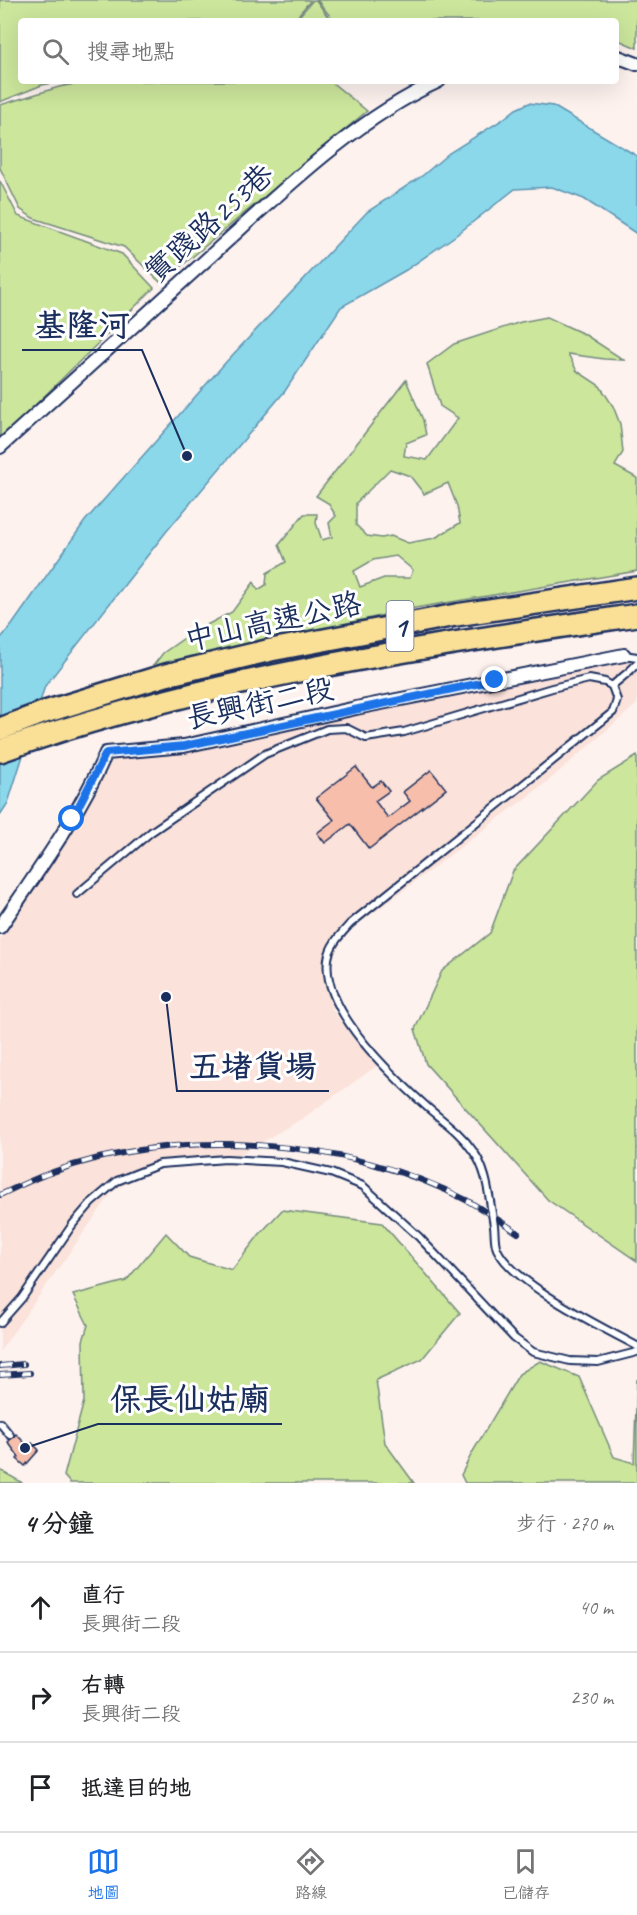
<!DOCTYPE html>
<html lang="zh-TW">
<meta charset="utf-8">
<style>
body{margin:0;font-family:Caveat,"LXGW WenKai TC",sans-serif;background:#f2f2f2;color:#202124}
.stop{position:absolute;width:18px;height:18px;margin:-14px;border:4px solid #1a73e8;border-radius:50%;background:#fff}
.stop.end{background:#1a73e8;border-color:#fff;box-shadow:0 2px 6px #0008}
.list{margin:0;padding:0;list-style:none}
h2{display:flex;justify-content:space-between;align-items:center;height:78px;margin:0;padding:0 24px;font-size:26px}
h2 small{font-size:20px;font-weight:400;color:#757577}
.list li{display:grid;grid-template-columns:39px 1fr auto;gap:18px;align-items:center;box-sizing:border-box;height:90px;padding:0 24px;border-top:2px solid #e0e0e0}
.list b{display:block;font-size:22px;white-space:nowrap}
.list p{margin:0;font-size:20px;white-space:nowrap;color:#757577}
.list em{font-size:20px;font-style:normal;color:#757577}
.icon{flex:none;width:33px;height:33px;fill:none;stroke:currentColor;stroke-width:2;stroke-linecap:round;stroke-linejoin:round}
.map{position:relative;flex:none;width:637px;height:1483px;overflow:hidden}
.search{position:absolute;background:#fff;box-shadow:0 6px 24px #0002;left:18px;right:18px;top:18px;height:66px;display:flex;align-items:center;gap:15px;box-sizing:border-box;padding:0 21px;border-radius:6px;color:#757577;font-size:22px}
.sheet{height:348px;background:#fff}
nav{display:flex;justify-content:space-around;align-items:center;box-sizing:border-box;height:84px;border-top:2px solid #e0e0e0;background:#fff;font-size:16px;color:#757577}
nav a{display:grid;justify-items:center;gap:3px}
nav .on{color:#1a73e8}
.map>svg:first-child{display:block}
.built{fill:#fbe2da}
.green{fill:#cce69c;stroke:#748a7d;stroke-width:1.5;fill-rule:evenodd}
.water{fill:#8bd8ea;stroke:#5e94b2;stroke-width:1.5}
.building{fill:#f6beab;stroke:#1b2f5e;stroke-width:1.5}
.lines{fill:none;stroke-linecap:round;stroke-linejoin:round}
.lane-casing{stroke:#1b2f5e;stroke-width:10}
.street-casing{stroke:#1b2f5e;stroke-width:16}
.highway-casing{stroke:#1b2f5e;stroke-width:26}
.lane{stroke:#fff;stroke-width:6}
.street{stroke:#fff;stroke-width:12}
.highway{stroke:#fadf96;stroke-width:21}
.rail-casing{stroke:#1b2f5e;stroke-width:6}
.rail{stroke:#fff;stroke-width:4;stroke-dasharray:11;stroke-linecap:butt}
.lane-bridge-casing{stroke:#1b2f5e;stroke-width:10;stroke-linecap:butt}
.lane-bridge{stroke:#fff;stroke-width:6}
.route{stroke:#1a73e8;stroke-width:8}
.labels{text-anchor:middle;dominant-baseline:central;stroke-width:6;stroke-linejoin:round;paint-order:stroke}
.shield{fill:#fff;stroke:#5f6d8e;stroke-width:1.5}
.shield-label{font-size:28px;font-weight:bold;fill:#1b2f5e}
.street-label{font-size:30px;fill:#1b2f5e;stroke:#fff}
.leader{fill:none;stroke:#1b2f5e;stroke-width:2}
.callout-dot{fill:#1b2f5e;stroke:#fff;stroke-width:2}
.callout-label{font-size:32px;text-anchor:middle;font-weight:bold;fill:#1b2f5e;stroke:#fff;stroke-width:6;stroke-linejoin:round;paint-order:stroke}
</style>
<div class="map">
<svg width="637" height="1483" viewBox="0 0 637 1483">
<rect width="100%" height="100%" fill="#fdf2ee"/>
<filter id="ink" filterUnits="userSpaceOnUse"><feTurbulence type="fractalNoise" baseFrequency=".0167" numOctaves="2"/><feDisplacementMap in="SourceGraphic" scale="12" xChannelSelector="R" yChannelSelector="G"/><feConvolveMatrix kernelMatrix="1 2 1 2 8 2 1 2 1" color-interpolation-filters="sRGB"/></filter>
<g filter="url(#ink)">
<!-- built -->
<path class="built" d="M623,649L637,656V704L547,782L344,935L333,958L330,985L332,1009L351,1035L381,1063L303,1118L229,1161L163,1163L113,1191L0,1351V939L76,823L114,756Z"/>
<!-- green -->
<g class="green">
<path d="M0,0H311L299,14L301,21H21V81H64L42,85L0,102Z"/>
<path d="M313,0H316L331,21H302L300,15Z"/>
<path d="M317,0H637V48L616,39V21H334Z"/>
<path d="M90,81H330L367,111L161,283L124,247L33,218L20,209L0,168V105L59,87Z"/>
<path d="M0,181L18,216L122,254L154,288L14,426L0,437Z"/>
<path d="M547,317L584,334L624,360L604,359L568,354L577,371L600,386L613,406L620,424L623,452L615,466L637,478V571L409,609L150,670L163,653L193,632L232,612L254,582L258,590L266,585L267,573L286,562L279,545L304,514H317L316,523L322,540L332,537L329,523L336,516L328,503L316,496L406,380L423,420L426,435L406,443L404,456L427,460L458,418L440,406L427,364L454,344L521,322ZM390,469L410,476L424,494L448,483L457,506L460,523L435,538L408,543L391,536L382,538L367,536L356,525V503ZM396,556L413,570L410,578H384L360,587L354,571L373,560Z"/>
<path d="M637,756V1261L548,1200L426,1064L415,1029L442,971L490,933L513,871L598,780Z"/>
<path d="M282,1210L382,1223L460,1313L422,1359L376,1380L385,1443L414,1483H70L64,1476L84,1401L83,1341L88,1325L73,1295L126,1281L166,1233L189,1257L232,1270L259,1235Z"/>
<path d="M540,1361L579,1377L614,1457L634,1463L637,1379V1483H465L461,1475L472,1453L519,1374Z"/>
<path d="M0,1470L21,1482L22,1483H0Z"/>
</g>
<!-- water -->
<path class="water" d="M529,103L553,106L637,156V234L584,199L552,187L515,189L455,236L406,270L341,307L285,391L166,532L45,686L8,803L0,815V639L12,625L85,521L226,362L367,212L422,176L449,153L502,120L516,109Z"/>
<!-- building -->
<g class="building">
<path d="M356,767L372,787L381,781L389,791L375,801L388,818L410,801L403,792L431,770L446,789L369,849L350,824L325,843L317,833L334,820L316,798Z"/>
<path d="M16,1434L28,1446L32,1443L39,1450L25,1466L17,1459L19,1457L8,1442Z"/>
</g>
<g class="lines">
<defs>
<g id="lane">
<path d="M624,655L637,657"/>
<path d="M612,686C619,679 633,670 637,663"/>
<path d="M77,894L151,832L265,754L327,729L346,728L366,738L404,732L552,688L589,679L605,682L612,686L617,700L613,712L350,924C341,934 330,945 328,959C321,1010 392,1076 427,1107C443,1121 461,1133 473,1151C485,1167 488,1188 491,1207"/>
<path d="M494,1226C495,1233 494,1242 497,1249C512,1283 603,1328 637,1346"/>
<path d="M0,1323L22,1298L73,1224L91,1203L117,1181L160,1164L226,1159L282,1162L331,1173L363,1186L419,1237L514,1338L533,1352L570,1361L598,1362L637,1352"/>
<path d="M0,1423L10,1435"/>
</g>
<g id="street">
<path d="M616,56L637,64"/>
<path d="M0,447C72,382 144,317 216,251C282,191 357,118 439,81"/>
<path d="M0,927C38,871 79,815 106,753L184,746L356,708L624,655"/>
</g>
<g id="highway">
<path d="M0,729L45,712L166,675L271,650L456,615L637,588"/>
<path d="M0,751C205,678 423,647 637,615"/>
</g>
</defs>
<!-- lane casing -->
<use href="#lane" class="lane-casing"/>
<!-- street casing -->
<use href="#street" class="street-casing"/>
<!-- highway casing -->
<use href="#highway" class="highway-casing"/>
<!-- lane -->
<use href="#lane" class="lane"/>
<!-- street -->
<use href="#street" class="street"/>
<!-- highway -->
<use href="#highway" class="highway"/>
<defs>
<g id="rail">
<path d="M0,1195C17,1187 33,1179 50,1173C177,1125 349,1138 468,1201C485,1211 502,1222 518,1233"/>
<path d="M0,1366L24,1364"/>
<path d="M0,1375L30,1373"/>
</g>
</defs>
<!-- rail casing -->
<use href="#rail" class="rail-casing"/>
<!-- rail -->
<use href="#rail" class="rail"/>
<defs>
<path id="lane-bridge" d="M491,1207L494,1226"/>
</defs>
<!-- lane-bridge casing -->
<use href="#lane-bridge" class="lane-bridge-casing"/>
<!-- lane-bridge -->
<use href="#lane-bridge" class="lane-bridge"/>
</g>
</g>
<g class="lines" filter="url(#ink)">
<!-- route -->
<path class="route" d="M72,819L106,753L184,746L495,680"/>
</g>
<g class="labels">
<!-- shield labels -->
<rect class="shield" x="386.5" y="601" width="27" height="50" rx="4.5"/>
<g class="shield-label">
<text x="400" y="626">1</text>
</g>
<!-- street labels -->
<g class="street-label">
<text transform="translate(209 223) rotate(-42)">實踐路253巷</text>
<text transform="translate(273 621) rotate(-12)">中山高速公路</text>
<text transform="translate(260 703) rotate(-12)">長興街二段</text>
</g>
</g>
<!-- callouts -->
<path class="leader" d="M187 456L142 350H22M166 997L177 1091H329M25 1448L98 1424H282"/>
<g class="callout-dot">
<circle cx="187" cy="456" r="6"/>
<circle cx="166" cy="997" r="6"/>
<circle cx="25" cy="1448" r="6"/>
</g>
<g class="callout-label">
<text x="82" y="336">基隆河</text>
<text x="253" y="1077">五堵貨場</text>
<text x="190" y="1410">保長仙姑廟</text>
</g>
</svg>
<div class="stop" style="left:72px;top:819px"></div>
<div class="stop end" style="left:495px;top:680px"></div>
<div class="search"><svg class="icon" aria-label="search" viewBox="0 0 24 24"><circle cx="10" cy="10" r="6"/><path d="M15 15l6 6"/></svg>搜尋地點</div>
</div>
<section class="sheet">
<h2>4 分鐘<small>步行 · 270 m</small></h2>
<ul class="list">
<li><svg class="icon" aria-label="ahead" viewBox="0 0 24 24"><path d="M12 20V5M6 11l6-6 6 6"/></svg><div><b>直行</b><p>長興街二段</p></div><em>40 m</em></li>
<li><svg class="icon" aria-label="right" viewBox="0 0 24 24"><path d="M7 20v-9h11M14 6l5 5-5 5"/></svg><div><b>右轉</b><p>長興街二段</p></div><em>230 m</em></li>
<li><svg class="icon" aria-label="arrive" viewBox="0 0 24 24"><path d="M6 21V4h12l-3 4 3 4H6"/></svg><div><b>抵達目的地</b></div></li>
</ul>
</section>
<nav>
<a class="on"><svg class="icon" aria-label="map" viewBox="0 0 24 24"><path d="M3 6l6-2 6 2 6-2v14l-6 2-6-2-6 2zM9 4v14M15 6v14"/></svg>地圖</a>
<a><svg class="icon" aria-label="directions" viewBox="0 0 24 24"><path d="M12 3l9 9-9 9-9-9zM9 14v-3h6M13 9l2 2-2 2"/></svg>路線</a>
<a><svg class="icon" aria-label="saved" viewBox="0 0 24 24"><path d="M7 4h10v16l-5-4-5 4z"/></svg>已儲存</a>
</nav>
